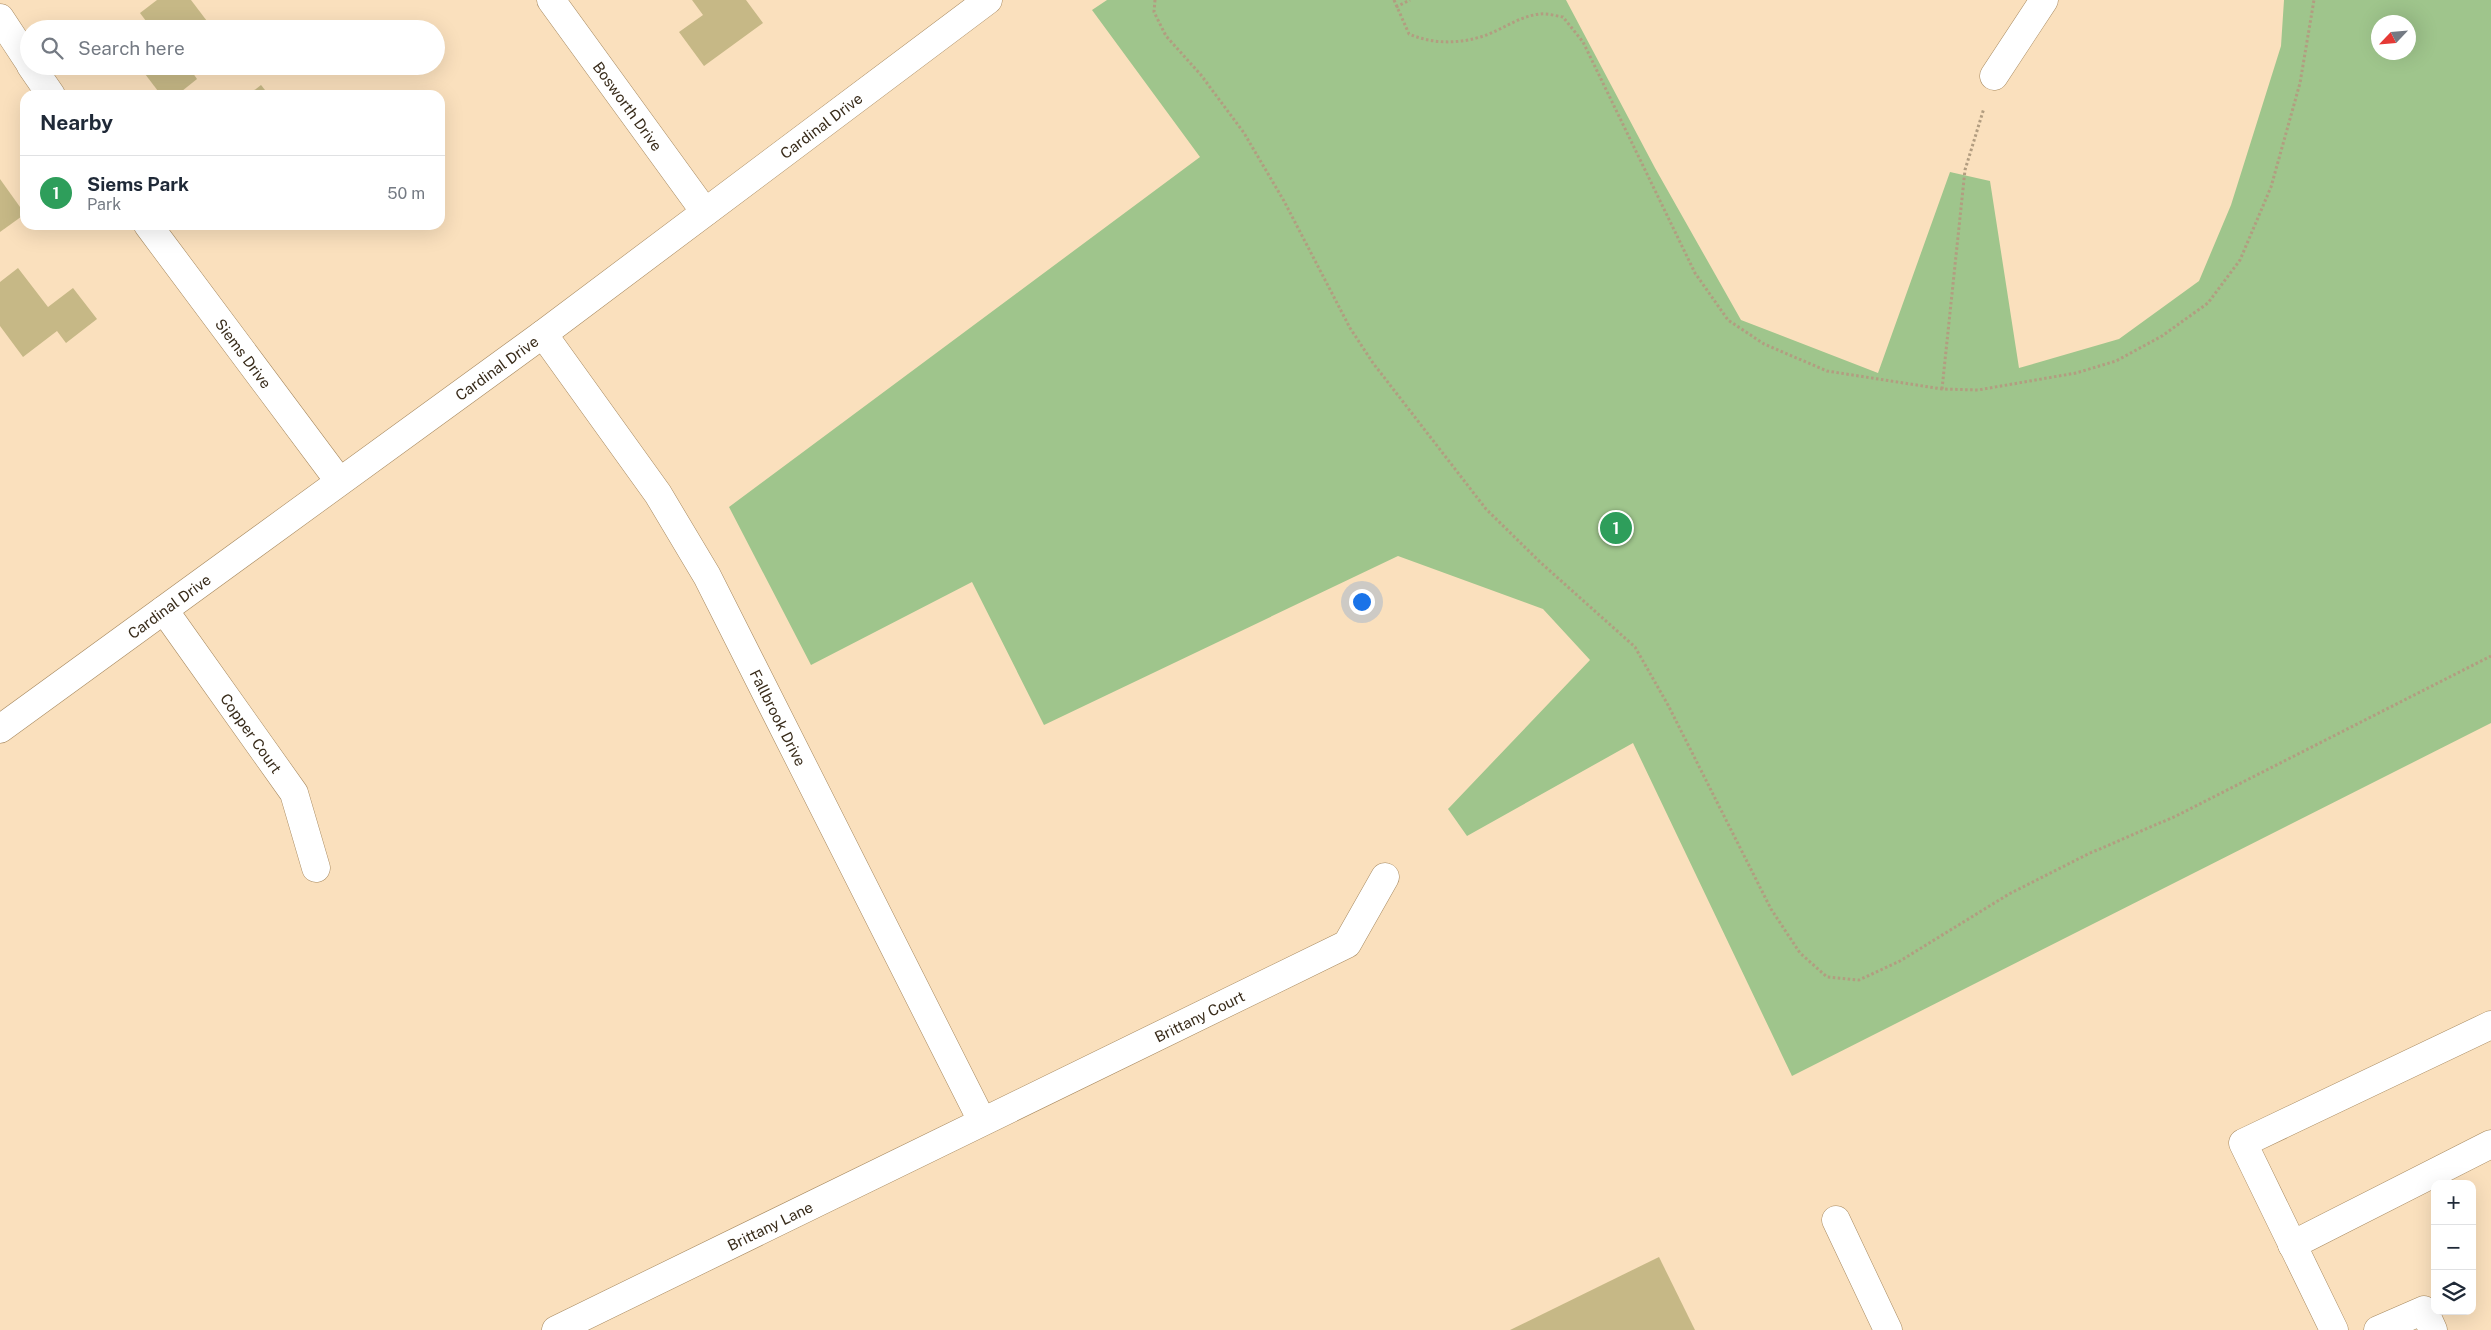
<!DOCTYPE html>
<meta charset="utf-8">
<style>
body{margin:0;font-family:"Public Sans",sans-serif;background:#f2f2f3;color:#1f2937}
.controls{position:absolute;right:15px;bottom:15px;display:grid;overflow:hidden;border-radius:10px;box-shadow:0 5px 20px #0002}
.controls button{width:45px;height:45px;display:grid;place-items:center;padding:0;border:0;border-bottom:1px solid #e0e1e3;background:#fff;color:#1f2937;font:25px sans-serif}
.compass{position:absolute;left:2371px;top:15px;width:45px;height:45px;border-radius:50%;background:#fff;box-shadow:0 5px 20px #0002;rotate:244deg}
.you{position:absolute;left:1361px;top:601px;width:18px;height:18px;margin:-12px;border:4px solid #fff;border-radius:50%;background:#1a73e8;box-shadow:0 0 0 8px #1a73e833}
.badge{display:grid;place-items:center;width:32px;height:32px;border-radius:50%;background:#ea580c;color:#fff;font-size:16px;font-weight:700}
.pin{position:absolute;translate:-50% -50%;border:2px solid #fff;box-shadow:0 1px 5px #0006}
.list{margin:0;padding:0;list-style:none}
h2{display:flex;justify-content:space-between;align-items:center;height:65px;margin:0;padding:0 20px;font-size:21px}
h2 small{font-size:16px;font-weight:400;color:#747a83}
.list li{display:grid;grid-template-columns:32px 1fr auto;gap:15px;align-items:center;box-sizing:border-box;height:75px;padding:0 20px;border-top:1px solid #e0e1e3}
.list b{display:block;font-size:19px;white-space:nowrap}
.list p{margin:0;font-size:16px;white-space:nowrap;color:#747a83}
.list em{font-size:16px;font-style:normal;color:#747a83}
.icon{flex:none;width:28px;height:28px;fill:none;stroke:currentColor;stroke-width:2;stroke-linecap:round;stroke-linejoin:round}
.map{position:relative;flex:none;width:2491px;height:1330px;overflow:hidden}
.search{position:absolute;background:#fff;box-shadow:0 5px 20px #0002;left:20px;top:20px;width:425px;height:55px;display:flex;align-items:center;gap:12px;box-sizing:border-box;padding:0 18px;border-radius:28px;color:#747a83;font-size:19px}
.panel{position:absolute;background:#fff;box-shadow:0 5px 20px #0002;left:20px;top:90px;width:425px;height:140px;border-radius:15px}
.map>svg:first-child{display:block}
.green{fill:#9fc58c;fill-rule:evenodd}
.building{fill:#c6b886}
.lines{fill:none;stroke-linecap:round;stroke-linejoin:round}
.minor-casing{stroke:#a6885e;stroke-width:29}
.path{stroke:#b29d80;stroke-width:3;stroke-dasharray:2.5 2.5;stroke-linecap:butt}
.minor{stroke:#fff;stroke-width:28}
.labels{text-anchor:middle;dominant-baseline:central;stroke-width:4;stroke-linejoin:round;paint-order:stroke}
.street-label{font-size:15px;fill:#382b1a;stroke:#fae0bd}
</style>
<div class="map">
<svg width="2491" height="1330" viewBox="0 0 2491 1330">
<rect width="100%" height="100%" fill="#fae0bd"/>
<!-- green -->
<path class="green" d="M1107,0H1566L1655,168L1741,320L1878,373L1950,172L1990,181L2019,368L2119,339L2199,281L2231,205L2281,46L2284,0H2491V723L1792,1076L1633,743L1467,836L1448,809L1590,660L1543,609L1398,556L1044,725L972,582L811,665L729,507L1200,157L1092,10ZM2378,22H2408V52H2378Z"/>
<!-- building -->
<g class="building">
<path d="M157,0H191L213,29H152L140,13Z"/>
<path d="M692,0H746L763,23L704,66L679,32L703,15Z"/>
<path d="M147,66H188L197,79L177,95H161L142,70Z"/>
<path d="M261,85L269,95H248Z"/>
<path d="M0,179L25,214L0,232Z"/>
<path d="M18,268L48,307L73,288L97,319L66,343L57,331L23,357L0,326V282Z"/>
<path d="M1659,1257L1695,1330H1510Z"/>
</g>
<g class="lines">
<defs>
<g id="minor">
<path id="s1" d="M551,0L705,212"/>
<path d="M0,18L29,62"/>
<path d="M31,66L51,95"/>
<path d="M1994,76L2044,0"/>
<path id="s2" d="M148,225L339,481"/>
<path id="s3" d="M543,334L658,494L707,576L982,1121"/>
<path id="s4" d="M164,610L294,793L316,868"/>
<path id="s5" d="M0,729L543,334L988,0"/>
<path d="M1836,1220L1888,1330"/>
<path d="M2292,1245L2491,1144"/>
<path id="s6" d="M556,1330L1347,944L1385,877"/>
<path d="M2334,1330L2243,1143L2491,1025"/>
<path d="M2378,1330L2424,1310L2433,1330"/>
</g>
</defs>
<!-- minor casing -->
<use href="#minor" class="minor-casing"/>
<!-- path -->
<g class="path">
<path d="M1155,0L1154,12L1166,36L1201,75L1244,133L1284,201L1350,328L1373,363L1486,509L1540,562L1635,647L1668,705L1771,909L1800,953L1827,977L1859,980L1900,961L2009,894L2088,854L2176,816L2491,656"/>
<path d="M1394,0L1409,34C1435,45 1463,44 1489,34C1506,27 1521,16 1540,14C1547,13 1556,16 1563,17L1583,42L1695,273L1728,320L1764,344L1827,371L1942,389L1978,390L2076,373L2116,361L2162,336L2208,303L2240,260L2271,187L2300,83L2314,0"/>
<path d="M1396,7L1410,0"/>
<path d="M1942,389L1965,170L1984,108"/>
</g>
<!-- minor -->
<use href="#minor" class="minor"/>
</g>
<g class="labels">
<!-- street labels -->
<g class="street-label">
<text stroke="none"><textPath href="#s1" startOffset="131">Bosworth Drive</textPath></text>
<text stroke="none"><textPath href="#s5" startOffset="1019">Cardinal Drive</textPath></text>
<text stroke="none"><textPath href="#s2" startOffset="160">Siems Drive</textPath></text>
<text stroke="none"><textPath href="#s5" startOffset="614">Cardinal Drive</textPath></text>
<text stroke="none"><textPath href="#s5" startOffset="209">Cardinal Drive</textPath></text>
<text stroke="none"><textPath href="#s3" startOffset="451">Fallbrook Drive</textPath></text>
<text stroke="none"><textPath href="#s4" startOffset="151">Copper Court</textPath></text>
<text stroke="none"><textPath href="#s6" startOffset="716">Brittany Court</textPath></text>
<text stroke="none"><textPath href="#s6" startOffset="238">Brittany Lane</textPath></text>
</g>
</g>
</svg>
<div class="controls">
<button>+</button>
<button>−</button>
<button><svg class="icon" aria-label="layers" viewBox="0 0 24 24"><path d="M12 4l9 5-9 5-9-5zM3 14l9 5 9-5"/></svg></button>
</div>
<svg class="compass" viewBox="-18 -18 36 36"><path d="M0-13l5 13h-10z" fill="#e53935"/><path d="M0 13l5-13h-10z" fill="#747a83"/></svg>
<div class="you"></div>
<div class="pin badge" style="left:1616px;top:528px;background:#2e9e5b">1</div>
<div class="search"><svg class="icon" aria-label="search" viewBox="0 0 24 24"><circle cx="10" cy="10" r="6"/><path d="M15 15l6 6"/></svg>Search here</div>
<section class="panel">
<h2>Nearby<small></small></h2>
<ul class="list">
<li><span class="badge" style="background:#2e9e5b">1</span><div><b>Siems Park</b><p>Park</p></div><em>50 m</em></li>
</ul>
</section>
</div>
